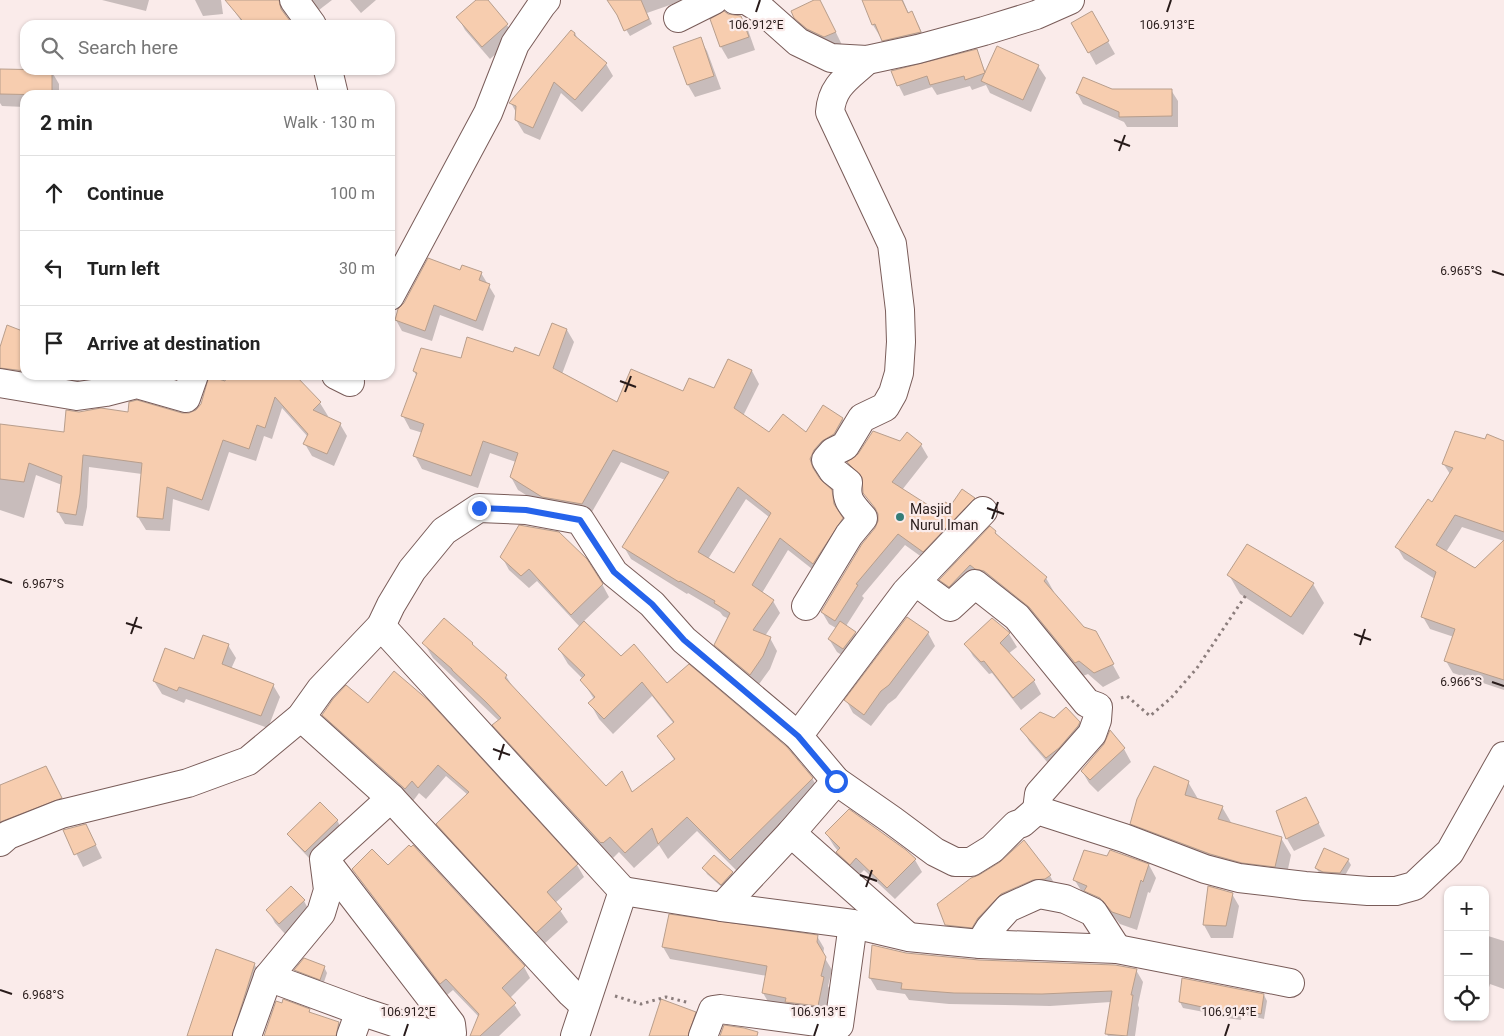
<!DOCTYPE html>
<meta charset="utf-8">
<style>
body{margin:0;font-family:Roboto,sans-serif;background:#f2f2f2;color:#222}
.controls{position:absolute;right:15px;bottom:15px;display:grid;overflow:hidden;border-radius:10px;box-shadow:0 1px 4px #0004}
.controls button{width:45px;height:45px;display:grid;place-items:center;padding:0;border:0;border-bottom:1px solid #e0e0e0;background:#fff;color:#222;font:25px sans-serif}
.stop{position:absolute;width:15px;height:15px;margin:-11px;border:4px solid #2563eb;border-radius:50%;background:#fff}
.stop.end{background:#2563eb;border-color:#fff;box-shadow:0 1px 5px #0008}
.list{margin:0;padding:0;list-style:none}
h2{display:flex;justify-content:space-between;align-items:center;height:65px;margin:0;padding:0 20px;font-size:21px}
h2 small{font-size:16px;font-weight:400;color:#767676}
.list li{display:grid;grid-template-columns:32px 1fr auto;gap:15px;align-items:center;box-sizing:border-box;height:75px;padding:0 20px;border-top:1px solid #e0e0e0}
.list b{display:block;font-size:19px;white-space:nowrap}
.list em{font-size:16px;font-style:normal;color:#767676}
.icon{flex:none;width:28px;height:28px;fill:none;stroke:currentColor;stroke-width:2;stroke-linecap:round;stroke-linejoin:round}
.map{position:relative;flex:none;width:1504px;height:1036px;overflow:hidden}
.search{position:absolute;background:#fff;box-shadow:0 1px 4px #0004;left:20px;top:20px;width:375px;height:55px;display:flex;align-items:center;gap:12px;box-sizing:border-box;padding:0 18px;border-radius:15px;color:#767676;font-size:19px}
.panel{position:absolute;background:#fff;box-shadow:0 1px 4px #0004;left:20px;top:90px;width:375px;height:290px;border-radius:15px}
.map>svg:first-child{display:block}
.shadow{fill:#0003;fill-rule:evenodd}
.building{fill:#f7cdaf;stroke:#b89e8c;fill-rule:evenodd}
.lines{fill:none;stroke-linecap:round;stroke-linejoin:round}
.street-casing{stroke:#795c59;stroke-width:30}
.path{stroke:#8b7d7c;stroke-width:3;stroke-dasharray:2.5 4;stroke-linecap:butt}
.street{stroke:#fff;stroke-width:28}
.route{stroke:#2563eb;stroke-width:6}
.ticks{fill:none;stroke:#281b1a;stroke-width:2}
.poi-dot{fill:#357d78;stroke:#faebea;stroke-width:2}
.labels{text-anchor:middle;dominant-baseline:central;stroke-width:4.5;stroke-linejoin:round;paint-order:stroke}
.poi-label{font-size:14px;fill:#281b1a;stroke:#faebea;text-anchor:start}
.ticks-label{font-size:12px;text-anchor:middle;fill:#281b1a;stroke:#faebea;stroke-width:4.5;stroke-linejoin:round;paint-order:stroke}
</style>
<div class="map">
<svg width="1504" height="1036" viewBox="0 0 1504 1036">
<rect width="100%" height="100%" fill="#faebea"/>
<!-- shadow -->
<g class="shadow">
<path d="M102,0H149L146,11Z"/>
<path d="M195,0H221L223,14L203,16Z"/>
<path d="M236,0H297L287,9L286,17L291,25H244L230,5Z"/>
<path d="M310,0H332L319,10Z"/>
<path d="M350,0H376L361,13Z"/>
<path d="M478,0H486L507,25L514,38L490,59L465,30L458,17Z"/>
<path d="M608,0H684L647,13L652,24L630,36Z"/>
<path d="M817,0H819L826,12L842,45L832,50L803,31L795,17Z"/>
<path d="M863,0H903L909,14L912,13L919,26L927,45L890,53L873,25Z"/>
<path d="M1091,12L1115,54L1096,65L1073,23Z"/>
<path d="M727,15L741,17L748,30L755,50L728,59L721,47Z"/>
<path d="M575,33L578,40L606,64L613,76L582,112L561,93L540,140L524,133L516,120L517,114L511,103Z"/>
<path d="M700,39L707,51L721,89L695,97L688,85L675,47Z"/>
<path d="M976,51L986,73L1038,66L1046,78L1031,112L990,93L986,85L972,90L970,86L937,95L932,87L904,96L892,72Z"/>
<path d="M0,70L52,72L59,84V95H25V107L2,106L0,103Z"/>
<path d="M1112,90H1171L1178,101V127H1127L1124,122L1083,104L1077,93Z"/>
<path d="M461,272L481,273L495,296L483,331L440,315L432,341L402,331L396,320Z"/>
<path d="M567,330L574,342L562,374L618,403L684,392L714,390L728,360L752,371L759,384L743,416L769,434H806L823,407L843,419L850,432L821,463L817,473L819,480L831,491L838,504L841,518L849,532L821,576L788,550L762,593L773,601L780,613L765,636L770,638L777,651L770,669L757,687L723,658L715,645L729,619L723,616L720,612L688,593L687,594L631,559L624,547L665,480L621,462L589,517L550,510L518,490L511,477L516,462L490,453L478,488L422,469L415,456L423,433L410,429L403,416L417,377L414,371L462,360L514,354L540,358ZM746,499L769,517L734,575L708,559Z"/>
<path d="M25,333V375H81L76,390L0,375V351Z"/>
<path d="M161,375H193L167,386Z"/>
<path d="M228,375H293L320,403L328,416L326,417L340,424L347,436L334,466L312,456L305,444L308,437L282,408L272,439L264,436L256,461L229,452L209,511L173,499L170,531L146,530L138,517L142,474L89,467L87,507L83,526L65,524L58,512L62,485L36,475L24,518L0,510V425L66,434L79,413L190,414L198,410L226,382Z"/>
<path d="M907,434L921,445L928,457L902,490L939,514L951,507L974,499L981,511L930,563L905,545L862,596L864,598L846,626L855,633L863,646L851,661L837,652L829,639L836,628L829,624L822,612L880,521L879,515L865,493L864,482L856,475L849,463L900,442Z"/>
<path d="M1486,441L1504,443V541L1462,527L1446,552L1475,569L1504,541V690L1453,673L1446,661L1454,637L1430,629L1423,617L1435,579L1404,559L1397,547L1432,504L1450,474L1443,463Z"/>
<path d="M995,532L999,537L1046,578L1054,592L1053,593L1083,628L1103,647L1120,678L1103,687L1088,674L1083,676L1038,621L993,585L949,594L941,580Z"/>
<path d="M1247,546L1313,584L1324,603L1303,635L1240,594L1229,575Z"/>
<path d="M502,557L602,584L609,597L583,622L621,658L667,685L812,778L821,794L740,874L697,831L668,859L659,845L634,868L619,852L613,858L612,857L610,858L503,741L494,725L499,721L433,658L424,643H472L475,649L506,676L514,689L606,787L633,793L675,761L659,736L674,724L652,696L613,734L599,719L590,703L594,699L582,680L583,679L568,664L559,649L580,627L537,581L529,588L509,570Z"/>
<path d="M992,619L1009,634L1017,647L1008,654L1034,681L1041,694L1021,710L992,673L989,674L973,656L966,644Z"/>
<path d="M928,633L935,646L896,698L888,704L871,726L853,713L846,700Z"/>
<path d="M228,645L236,658L231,669L273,685L280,697L268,728L186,699L184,703L162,694L154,681Z"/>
<path d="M346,687L577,865L584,877L555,903L568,922L544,944L444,836L437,824L468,795L446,776L426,799L419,793L413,801L330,727L323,715Z"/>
<path d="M1054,720L1079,723L1086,736L1054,770L1029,741L1022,729Z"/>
<path d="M1110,732L1124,749L1131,762L1098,792L1089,783L1082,771L1105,745Z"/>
<path d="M45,767L71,816L0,848V786Z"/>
<path d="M1188,782L1198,799L1222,807L1232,824L1281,838L1291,855L1285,883L1141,841L1131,823Z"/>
<path d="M1278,812H1313L1325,836L1294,851L1287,839Z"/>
<path d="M337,820L340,826L309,858L292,840L289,834Z"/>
<path d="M86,825L102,858L83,867L65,831Z"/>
<path d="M826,833L915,860L922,872L895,899L864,870L858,876L844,864L837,852L838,851L834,846Z"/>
<path d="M1023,841L1050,876L1057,888L985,930L954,937L946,924L980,876L1001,863Z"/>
<path d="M413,847L524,967L530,978L510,998L521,1015L499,1036H472L479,1017L453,990L447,995L360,880L353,869L388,867Z"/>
<path d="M1110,851L1149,865L1156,878L1150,893L1148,892L1137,930L1120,924L1109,911L1093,903L1082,892L1074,879L1107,857Z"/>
<path d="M714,857L732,873L736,879L725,890L707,874L704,868Z"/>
<path d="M1348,860L1351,865L1343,879L1320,874L1316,868Z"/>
<path d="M291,888L304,901L311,914L287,936L275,923L268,910Z"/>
<path d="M1209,888L1232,894L1239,906L1233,938H1211L1204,925Z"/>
<path d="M1485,935L1504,941V989L1490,984L1485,1001Z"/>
<path d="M817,936L824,948L823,955L832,970L828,986L830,990L824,1018L770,1005L763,993L767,976L670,959L663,947Z"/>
<path d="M906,954L978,961L1136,970L1143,982L1138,1005L1139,1008L1135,1036H1108L1106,1033L1111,1002L1050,1006L949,1004L909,1000L905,994L877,990L870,978Z"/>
<path d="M254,964L261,975L240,1036H189Z"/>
<path d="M324,967L327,973L323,985L299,976L296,970Z"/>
<path d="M1264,995L1267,1001L1264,1019L1242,1014L1241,1020L1206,1015L1204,1012L1183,1008L1180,1002Z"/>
<path d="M309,1010L311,1014L339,1023L345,1036H265Z"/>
<path d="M695,1013L702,1025L698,1036H650Z"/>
</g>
<!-- building -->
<g class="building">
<path d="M225,0H279L281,9L293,25H246Z"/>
<path d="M476,0H488L508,24L482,47L456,17Z"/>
<path d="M607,0H641L649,19L624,31L617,15Z"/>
<path d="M814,0H820L836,32L824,37L807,29L794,18L791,11Z"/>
<path d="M862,0H902L908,13L912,11L921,32L882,41L875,24L872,25Z"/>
<path d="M724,11L728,14L741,16L749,37L720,47L710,19Z"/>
<path d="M1092,11L1109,41L1088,53L1071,23Z"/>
<path d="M571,30L575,33L574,35L607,63L575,100L554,82L533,128L515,120L516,106L509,103Z"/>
<path d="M701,37L714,76L687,85L673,47Z"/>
<path d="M997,46L1039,65L1023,100L981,81Z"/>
<path d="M977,49L985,73L965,80L964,76L930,85L927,76L897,86L891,71Z"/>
<path d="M0,69L52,70V95L0,94Z"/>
<path d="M1083,77L1112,89H1172V116L1119,117V112L1076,93Z"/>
<path d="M428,258L460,270L462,265L482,272L479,280L490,284L476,321L434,305L425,331L395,320L398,309L404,303Z"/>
<path d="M552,323L567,329L553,368L617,402L631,369L683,391L689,378L714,388L728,359L752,370L734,408L769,432L783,414L806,432L823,405L843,418L834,434L822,441L814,450L810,459L813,468L820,479L832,490L834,504L843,518L813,564L780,538L752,585L774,600L753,630L771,637L763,656L750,675L714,645L730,613L714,603L715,601L680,581L679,582L622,547L669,472L613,450L582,504L542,497L510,477L518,453L483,441L471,476L413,456L424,424L401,416L417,373L413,371L421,348L461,358L467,337L513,352L515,347L539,356ZM738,487L771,513L734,573L698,552Z"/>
<path d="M7,325L25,332V371L0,368V347Z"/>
<path d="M227,375H295L321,402L313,410L341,423L327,454L303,444L308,434L275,397L265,428L257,425L249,449L223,440L202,500L167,487L163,519L137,517L142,463L83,455L80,494L76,515L57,512L62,476L29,463L24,482L0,479V424L64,432L66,410L79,412L101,408L128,412L129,402L137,400L182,413H189L196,410L201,404L209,376L225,381Z"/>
<path d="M873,431L900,441L907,432L922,444L892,482L939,512L945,502L951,505L962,489L975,498L923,552L898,534L856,584L858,585L835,621L821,612L862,544L875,528L878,521V514L875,508L863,493L862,477L847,462L858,454Z"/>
<path d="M1455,431L1485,439L1487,434L1504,441V532L1455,515L1436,545L1475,568L1504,540V680L1444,661L1455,629L1421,617L1436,572L1395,547L1428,499L1432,502L1453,468L1442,464Z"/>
<path d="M519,525L559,532L587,559L603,584L571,615L529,569L521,576L500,557Z"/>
<path d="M990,526L996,531L995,533L1047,577L1044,581L1084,627L1096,631L1114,664L1094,673L1079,661L1075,663L1029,607L984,571L975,569L970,565L949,587L939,580Z"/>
<path d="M1247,544L1314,583L1291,617L1227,575Z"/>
<path d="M907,617L929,632L889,685L881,691L864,715L844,700Z"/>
<path d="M444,618L473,643L472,644L507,675L505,678L606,786L622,771L632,792L675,759L657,736L674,722L642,682L604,719L588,703L595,697L580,680L585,675L558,649L584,621L621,656L634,644L667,683L689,664L787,747L813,778L730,860L687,817L658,844L652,828L625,853L610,837L603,843L602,842L601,843L492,725L501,718L486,702L452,670V669L422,643Z"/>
<path d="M992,618L1010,633L1000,643L1035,680L1013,698L984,661L981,662L964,644Z"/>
<path d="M840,621L856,632L843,649L828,639Z"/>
<path d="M203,635L229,644L222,664L274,684L261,716L179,687L177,691L153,681L165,648L194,659Z"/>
<path d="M394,671L428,700L578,864L547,892L562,909L536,933L436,824L469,792L438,765L418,788L412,781L405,789L322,715L333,699L346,685L368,703Z"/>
<path d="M1066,707L1080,722L1078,726L1059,748L1046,758L1020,729L1040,712L1054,718Z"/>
<path d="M1110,730L1125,748L1090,780L1081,771L1104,744Z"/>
<path d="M46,766L62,798L0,822V785Z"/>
<path d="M1154,766L1189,781L1185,795L1223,806L1218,819L1282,837L1275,867L1242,863L1210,854L1130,824L1137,799Z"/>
<path d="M1306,797L1319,823L1286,839L1276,811Z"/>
<path d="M320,802L338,820L305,852L287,834Z"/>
<path d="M849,809L906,850L916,859L887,888L856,858L850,865L836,852L840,848L825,833Z"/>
<path d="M86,824L96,845L74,855L63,830Z"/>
<path d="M1024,840L1051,875L1045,879L1033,880L1001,894L978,918L972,928L945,925L937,904L971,878L979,875L1000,862Z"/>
<path d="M409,845L411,847L413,845L525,966L502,988L516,1003L480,1036H470L479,1014L446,979L440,984L352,869L372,849L388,865Z"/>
<path d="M1324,848L1349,859L1340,873L1323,872L1315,868Z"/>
<path d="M1084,850L1107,856L1110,850L1149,864L1143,882L1141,880L1130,918L1112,912L1100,898L1084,891L1087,886L1073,880Z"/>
<path d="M714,855L733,872L721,885L702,868Z"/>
<path d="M291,886L305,900L279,924L266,910Z"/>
<path d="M1208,886L1233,893L1226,926L1203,925Z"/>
<path d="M669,914L818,935L817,942L826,957L821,976L824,977L818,1006L785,1002L786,998L762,993L767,966L662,947Z"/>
<path d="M872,945L906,953L979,960L1115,965L1137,969L1131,995H1133L1127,1036L1105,1034L1112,991L1042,994L954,993L901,989L902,983L869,978Z"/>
<path d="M216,949L255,963L232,1036H187Z"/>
<path d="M304,958L325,966L320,980L294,970Z"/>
<path d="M1182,978L1264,994L1261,1014L1239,1009L1238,1014L1201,1010L1202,1007L1179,1002Z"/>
<path d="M283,999L310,1009L309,1012L339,1022L336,1036H264L276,1001L282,1003Z"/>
<path d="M661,999L696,1012L688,1036H649Z"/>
<path d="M724,1025L744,1028L758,1032L757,1036H720Z"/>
</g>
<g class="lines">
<defs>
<g id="street">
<path d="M294,0L312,25"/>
<path d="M735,0H746L762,10L798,42L831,58L867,60L918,49L984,31L1036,15L1070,0"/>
<path d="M678,18L714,0"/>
<path d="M328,70L334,95"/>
<path d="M390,296L488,113L515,44L541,6L546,0"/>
<path d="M336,375L350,382"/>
<path d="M0,383L77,396L106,392L137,384L186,398L194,375"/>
<path d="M916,582L950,607L975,584L1017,617L1087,703L1098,707L1097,720L1092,734L1039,794L1037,810"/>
<path d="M806,606L849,535L863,518C852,505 845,500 848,483L833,471L826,460L833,452L845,446L862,418L885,407L893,393L899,373L901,342L900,310L892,244L830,112C832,85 849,77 867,60"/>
<path d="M381,626L623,891L575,1036"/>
<path d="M301,717L391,798L571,993L584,1005"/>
<path d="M798,736L906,592L983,511"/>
<path d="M791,833L905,934"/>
<path d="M0,842L8,835L61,814L188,783L248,761L301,717L321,689L381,626L391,605L412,570L444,531L479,508L526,510L580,520L614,573L652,604L684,640L798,736L836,781L892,820L935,852L955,862H971L992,849L1016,825L1022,823L1037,810L1124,838L1205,869L1239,878L1305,886L1368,891H1396L1414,886L1450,852L1504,756"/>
<path d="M325,860L451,1024L452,1033L451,1036"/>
<path d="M623,891L722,907L853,924L908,937L980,944L1117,949L1290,983"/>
<path d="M722,907L791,833L836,781"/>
<path d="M980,944L990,928L1008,908L1039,894L1065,899L1093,912L1117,949"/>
<path d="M268,977L360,1011L436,1036"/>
<path d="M247,1036L268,977L321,913L328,890L324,859L391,798"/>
<path d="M351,1036L360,1011"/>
<path d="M703,1036L713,1010L720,1009L839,1025L853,924"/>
</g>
</defs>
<!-- street casing -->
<use href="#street" class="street-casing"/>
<!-- path -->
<g class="path">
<path d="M1121,698L1127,696L1150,716L1171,698L1197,668L1246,595"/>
<path d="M615,996L641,1004L666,997L690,1003"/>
</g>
<!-- street -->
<use href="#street" class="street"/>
</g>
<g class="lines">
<!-- route -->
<path class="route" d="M479,508L526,510L580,520L614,572L652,604L684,640L798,736L836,781"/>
</g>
<!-- ticks -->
<path class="ticks" d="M756,12L760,0M1167,12L1171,0M1114,140L1130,146M1119,151L1125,135M1492,271L1504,275M620,381L636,387M625,392L631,376M987,508L1004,514M992,519L998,502M0,579L12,583M126,623L142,628M131,634L137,617M1354,634L1371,640M1360,645L1365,629M1492,682L1504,686M493,749L510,755M499,760L504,744M860,875L877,881M866,887L872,870M0,990L12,994M404,1036L408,1024M814,1036L818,1024M1225,1036L1229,1024"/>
<!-- markers -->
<circle class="poi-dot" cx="900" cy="517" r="5"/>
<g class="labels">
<!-- poi labels -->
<g class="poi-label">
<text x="910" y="509">Masjid<tspan x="910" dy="16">Nurul Iman</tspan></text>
</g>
</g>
<g class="ticks-label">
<text x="756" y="29">106.912°E</text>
<text x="1167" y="29">106.913°E</text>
<text x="1461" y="275">6.965°S</text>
<text x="43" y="588">6.967°S</text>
<text x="1461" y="686">6.966°S</text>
<text x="43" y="999">6.968°S</text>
<text x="408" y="1016">106.912°E</text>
<text x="818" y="1016">106.913°E</text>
<text x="1229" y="1016">106.914°E</text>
</g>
</svg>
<div class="controls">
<button>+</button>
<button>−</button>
<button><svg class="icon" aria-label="locate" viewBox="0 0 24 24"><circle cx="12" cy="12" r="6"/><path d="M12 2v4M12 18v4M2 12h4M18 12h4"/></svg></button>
</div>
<div class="stop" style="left:836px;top:781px"></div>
<div class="stop end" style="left:479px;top:508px"></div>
<div class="search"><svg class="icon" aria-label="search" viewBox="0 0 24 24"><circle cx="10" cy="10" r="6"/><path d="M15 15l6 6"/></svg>Search here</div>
<section class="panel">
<h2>2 min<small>Walk · 130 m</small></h2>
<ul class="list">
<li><svg class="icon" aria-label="ahead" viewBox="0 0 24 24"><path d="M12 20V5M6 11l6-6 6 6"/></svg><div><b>Continue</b></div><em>100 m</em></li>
<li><svg class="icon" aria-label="left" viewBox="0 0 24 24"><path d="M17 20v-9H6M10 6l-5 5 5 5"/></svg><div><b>Turn left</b></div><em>30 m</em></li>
<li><svg class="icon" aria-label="arrive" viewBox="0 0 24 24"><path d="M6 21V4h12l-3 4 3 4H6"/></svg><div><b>Arrive at destination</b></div></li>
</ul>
</section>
</div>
